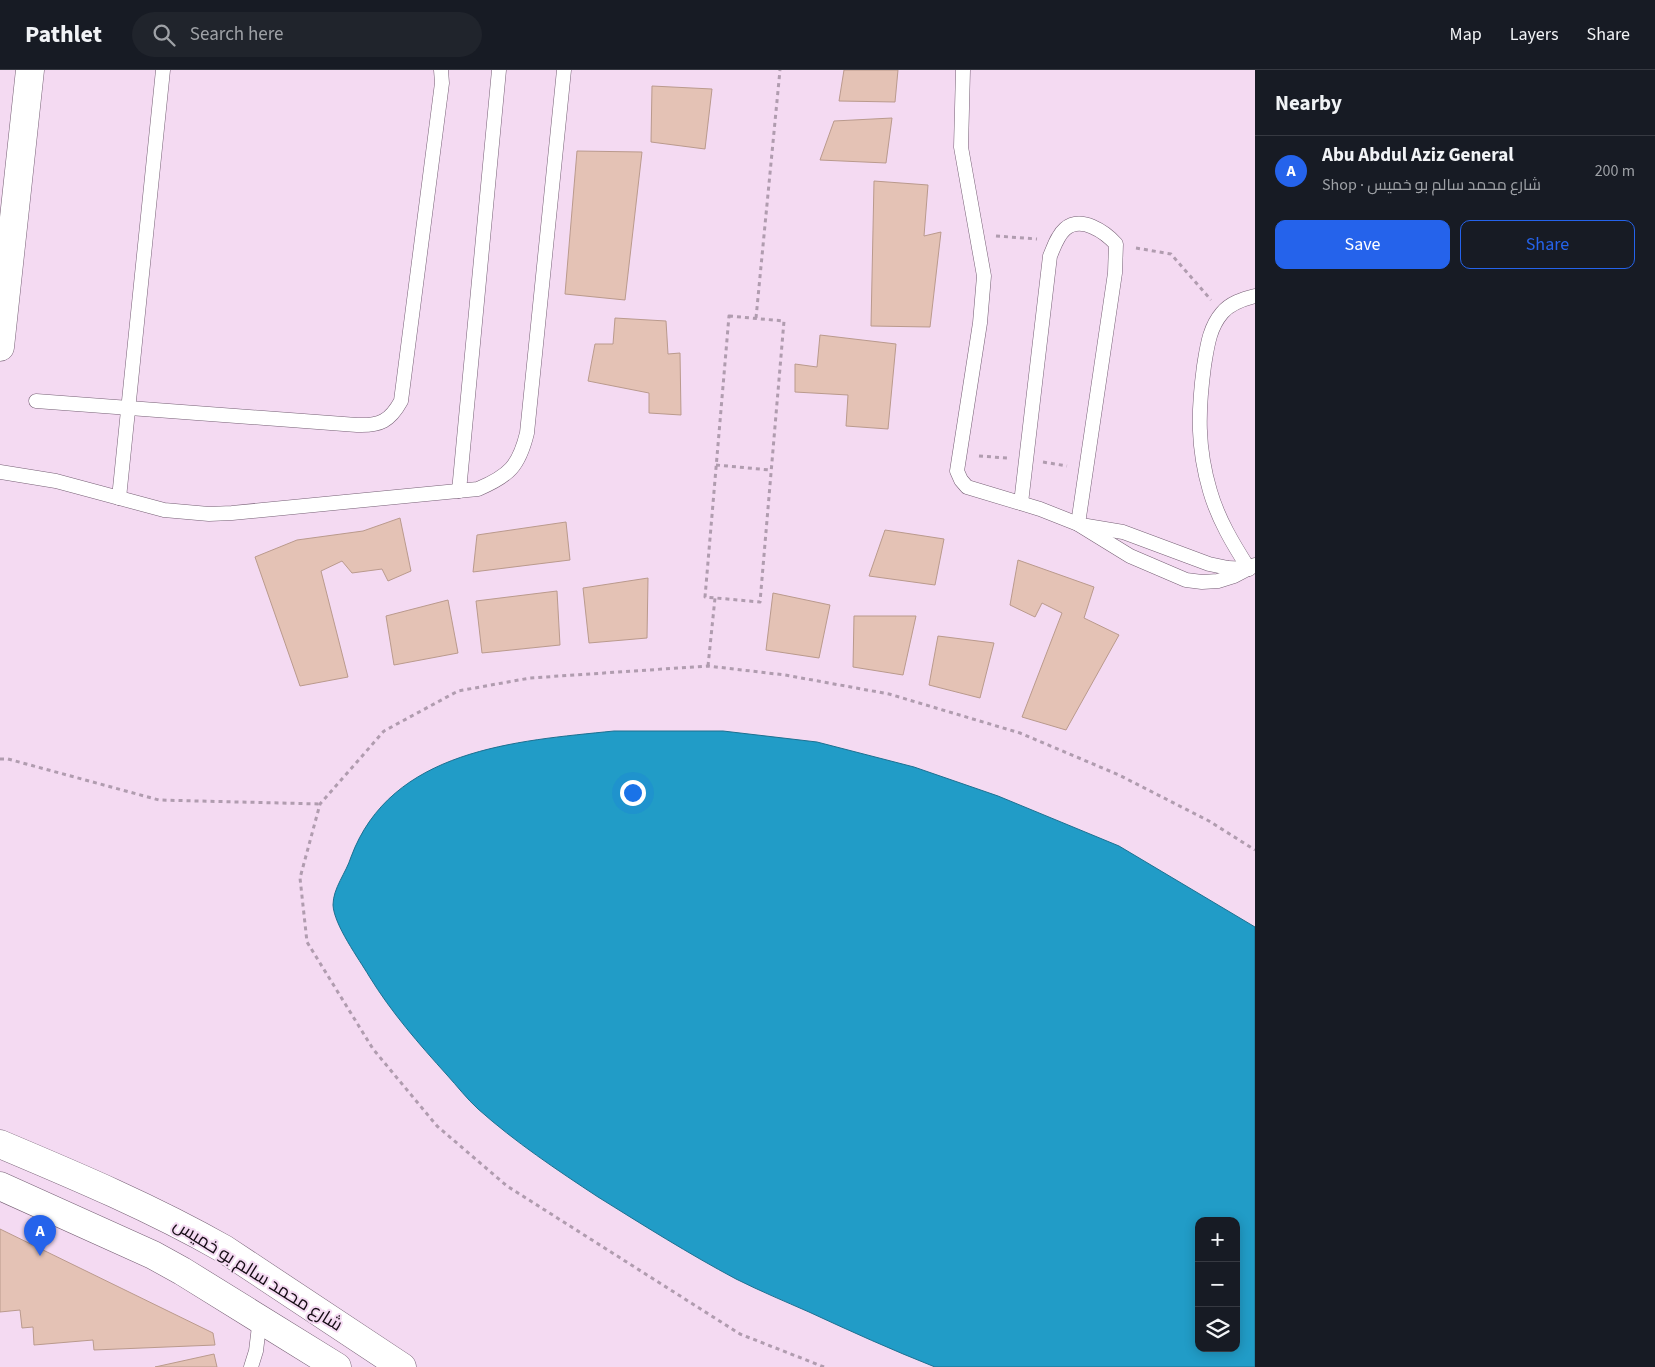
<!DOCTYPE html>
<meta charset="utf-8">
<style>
body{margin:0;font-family:"Source Sans 3",Cairo,sans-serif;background:#20242c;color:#f1f3f6}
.controls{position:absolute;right:15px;bottom:15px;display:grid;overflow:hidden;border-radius:10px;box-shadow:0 2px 12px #0003}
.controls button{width:45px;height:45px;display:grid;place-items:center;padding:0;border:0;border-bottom:1px solid #363941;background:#171b24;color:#f1f3f6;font:25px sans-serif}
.you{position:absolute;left:632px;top:722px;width:18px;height:18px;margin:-12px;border:4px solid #fff;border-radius:50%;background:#1a73e8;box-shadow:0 0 0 8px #1a73e833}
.badge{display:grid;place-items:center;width:32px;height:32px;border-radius:50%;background:#2563eb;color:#fff;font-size:16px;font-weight:700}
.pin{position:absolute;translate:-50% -41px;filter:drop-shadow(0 1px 2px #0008)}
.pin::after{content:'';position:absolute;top:26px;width:18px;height:15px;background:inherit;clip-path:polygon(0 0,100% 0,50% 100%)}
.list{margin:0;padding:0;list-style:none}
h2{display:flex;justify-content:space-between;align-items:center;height:65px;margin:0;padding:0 20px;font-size:21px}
h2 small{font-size:16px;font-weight:400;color:#9ea1a6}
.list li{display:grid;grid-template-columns:32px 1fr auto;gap:15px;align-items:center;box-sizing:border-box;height:70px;padding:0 20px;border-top:1px solid #363941}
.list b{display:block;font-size:19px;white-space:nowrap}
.list p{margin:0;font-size:16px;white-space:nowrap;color:#9ea1a6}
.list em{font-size:16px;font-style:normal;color:#9ea1a6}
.actions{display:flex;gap:10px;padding:15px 20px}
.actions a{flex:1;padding:11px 0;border:1px solid #2563eb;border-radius:10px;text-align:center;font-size:18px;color:#2563eb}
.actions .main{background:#2563eb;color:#fff}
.icon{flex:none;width:28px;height:28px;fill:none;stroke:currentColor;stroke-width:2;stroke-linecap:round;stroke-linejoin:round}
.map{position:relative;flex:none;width:1255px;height:1297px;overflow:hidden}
header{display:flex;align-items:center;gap:30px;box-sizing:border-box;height:70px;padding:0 25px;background:#171b24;border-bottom:1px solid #363941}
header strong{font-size:24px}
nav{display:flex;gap:28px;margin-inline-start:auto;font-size:18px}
.search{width:350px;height:45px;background:#20242c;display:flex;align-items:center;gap:12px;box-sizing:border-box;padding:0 18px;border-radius:28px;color:#9ea1a6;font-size:19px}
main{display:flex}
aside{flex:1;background:#171b24}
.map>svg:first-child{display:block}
.water{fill:#219cc7;stroke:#1d7091;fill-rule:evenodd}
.building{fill:#e4c2b5;stroke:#ba9a8d}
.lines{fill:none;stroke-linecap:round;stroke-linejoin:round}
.lane-casing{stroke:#766075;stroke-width:15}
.street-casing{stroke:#766075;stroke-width:29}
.secondary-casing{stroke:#766075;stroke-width:29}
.path{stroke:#b09caf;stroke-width:3;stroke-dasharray:4 4;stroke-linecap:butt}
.lane{stroke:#fff;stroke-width:14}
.street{stroke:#fff;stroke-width:28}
.secondary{stroke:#fff;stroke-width:28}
.labels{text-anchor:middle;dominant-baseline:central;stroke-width:4;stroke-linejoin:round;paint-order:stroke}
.street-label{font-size:18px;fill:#140b13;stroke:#f4daf2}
</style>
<header>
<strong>Pathlet</strong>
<div class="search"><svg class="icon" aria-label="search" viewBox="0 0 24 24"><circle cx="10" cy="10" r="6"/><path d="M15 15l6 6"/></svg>Search here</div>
<nav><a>Map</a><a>Layers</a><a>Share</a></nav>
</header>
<main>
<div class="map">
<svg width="1255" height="1297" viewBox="0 0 1255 1297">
<rect width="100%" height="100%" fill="#f4daf2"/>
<!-- water -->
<path class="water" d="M614,661H723L817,672L914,697L998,726L1119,776L1255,857V1297H935C892,1280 850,1261 809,1242C784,1231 760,1221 736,1209C689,1184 643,1155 598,1127C557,1100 515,1072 478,1039C467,1029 457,1016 447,1005C419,974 391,942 369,906C359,889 334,855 333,835C333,818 346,803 351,787C391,679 516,671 614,661ZM1199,1151H1236V1278H1199Z"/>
<!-- building -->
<g class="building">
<path d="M844,0H898L895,32L839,31Z"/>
<path d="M652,16L712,19L705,79L651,72Z"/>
<path d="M892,48L886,93L820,90L834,51Z"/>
<path d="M577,81L642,82L625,230L565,224Z"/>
<path d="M874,111L928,115L924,166L941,162L930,257L871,256Z"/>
<path d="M615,248L666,251L668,284L680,283L681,345L649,343V323L588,311L595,274H613Z"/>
<path d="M820,265L896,274L888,359L846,356L848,325L795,322V294L817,297Z"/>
<path d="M400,448L411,501L388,511L382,499L352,503L342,491L321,501L348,607L300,616L255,487L297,470L363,461Z"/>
<path d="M566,452L570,490L473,502L477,465Z"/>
<path d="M885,460L944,469L935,515L869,506Z"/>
<path d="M1018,490L1094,517L1084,548L1119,565L1066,660L1022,647L1062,543L1042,533L1035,547L1010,535Z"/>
<path d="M648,508L647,568L589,573L583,518Z"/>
<path d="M557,521L560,575L482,583L476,531Z"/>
<path d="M773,523L830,535L819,588L766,580Z"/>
<path d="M448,530L458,583L394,595L386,546Z"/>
<path d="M854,546H916L903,605L853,597Z"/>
<path d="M938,566L994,573L980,628L929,615Z"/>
<path d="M0,1159L213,1263L215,1275L94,1280L93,1270L34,1275L33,1257L22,1258L20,1240L0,1242Z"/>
<path d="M214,1284L217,1297H155Z"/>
</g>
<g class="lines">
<defs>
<g id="lane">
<path d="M963,0L961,77L984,206L980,253L957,401L961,410L967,417L1040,439L1078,454L1130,486L1186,510L1202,512L1218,511L1234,506L1255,495"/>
<path d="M36,331L357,355C380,356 390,351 401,331L442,13L441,0"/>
<path d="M0,402L56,411L164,440L209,444L232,443L478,419C509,406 519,396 527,363L564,0"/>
<path d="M459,421L499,0"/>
<path d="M119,428L163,0"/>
<path d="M1021,433L1050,186C1054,177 1057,166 1065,159C1081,145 1105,162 1116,174L1115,203L1078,454"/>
<path d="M1081,455L1123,462L1209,494L1228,498L1248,499"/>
<path d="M1249,499C1233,474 1218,449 1210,421C1197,377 1198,341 1204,296C1207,278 1209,258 1222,243C1230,233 1243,229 1255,226"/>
<path d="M251,1297L256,1281L260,1248"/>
</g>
<path id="street" d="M0,277L30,0"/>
<g id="secondary">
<path d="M0,1074C76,1106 152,1138 224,1179L402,1297"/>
<path d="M0,1116L153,1185L182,1201L337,1297"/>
</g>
</defs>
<!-- lane casing -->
<use href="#lane" class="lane-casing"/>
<!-- street casing -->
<use href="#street" class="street-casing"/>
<!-- secondary casing -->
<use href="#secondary" class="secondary-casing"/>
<!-- path -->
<g class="path">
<path d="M996,166L1037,169"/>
<path d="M1136,178L1171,184L1211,230"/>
<path d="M729,246L784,251L760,532L705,527Z"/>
<path d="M756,248L780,0"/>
<path d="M979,386L1007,388"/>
<path d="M1043,392L1067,396"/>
<path d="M716,395L770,400"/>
<path d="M708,596L715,528"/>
<path d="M0,689H8L159,730L320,734"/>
<path d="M824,1297L740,1264L507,1116L437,1056L373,979L307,872L300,808L320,734L384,661L458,621L530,608L708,596L785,605L889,624L1020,663L1119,705L1209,751L1255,780"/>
</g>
<!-- lane -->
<use href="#lane" class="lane"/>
<!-- street -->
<use href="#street" class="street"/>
<!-- secondary -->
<use href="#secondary" class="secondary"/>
</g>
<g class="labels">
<!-- street labels -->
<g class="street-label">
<text transform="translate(258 1205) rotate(32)">شارع محمد سالم بو خميس</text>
</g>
</g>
</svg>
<div class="controls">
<button>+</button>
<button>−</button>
<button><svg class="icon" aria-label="layers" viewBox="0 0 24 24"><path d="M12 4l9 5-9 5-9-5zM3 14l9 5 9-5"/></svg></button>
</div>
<div class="you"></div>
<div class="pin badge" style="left:40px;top:1186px">A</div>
</div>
<aside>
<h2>Nearby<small></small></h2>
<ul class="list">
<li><span class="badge">A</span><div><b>Abu Abdul Aziz General</b><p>Shop · شارع محمد سالم بو خميس</p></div><em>200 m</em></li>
</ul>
<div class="actions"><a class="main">Save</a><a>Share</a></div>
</aside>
</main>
